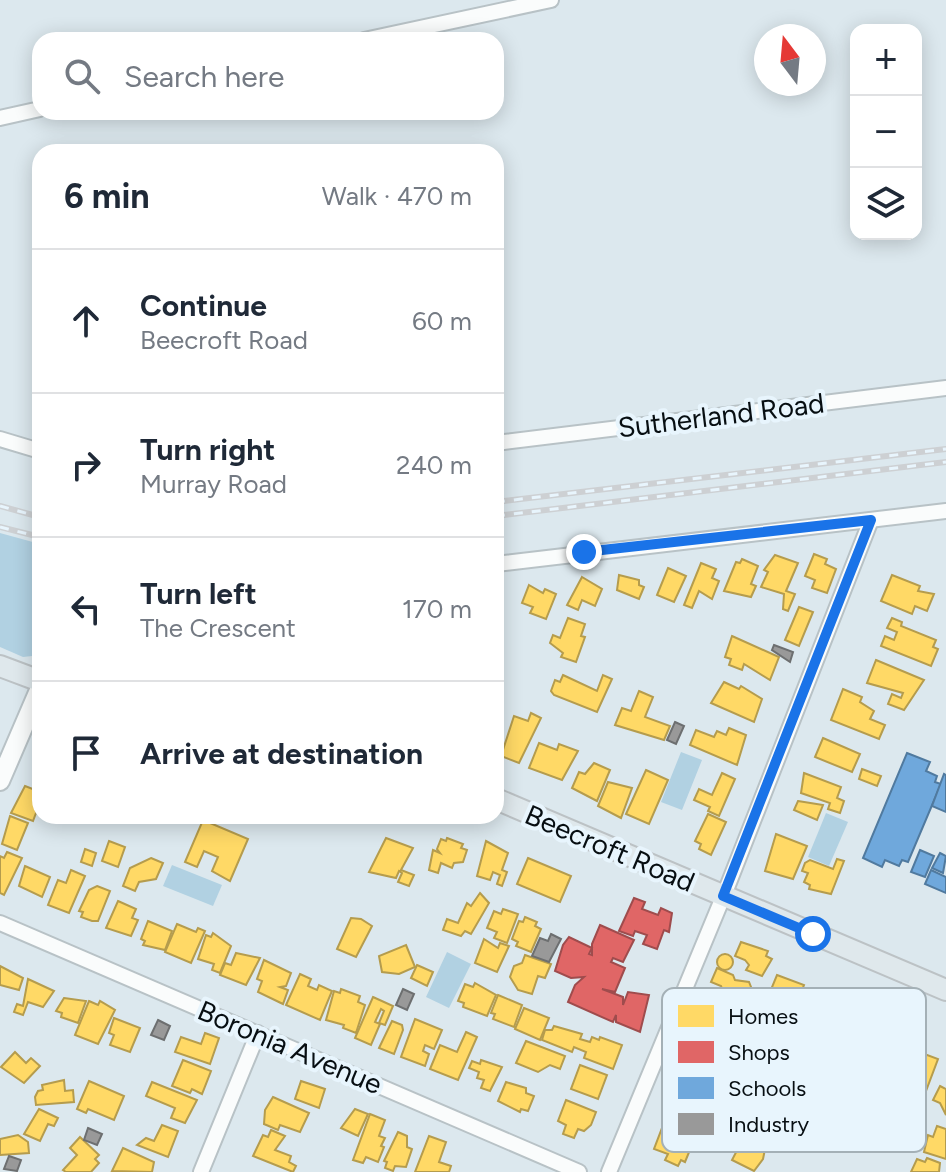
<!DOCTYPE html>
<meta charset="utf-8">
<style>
body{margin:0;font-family:Figtree,sans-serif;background:#f6f6f7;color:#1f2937}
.controls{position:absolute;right:24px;top:24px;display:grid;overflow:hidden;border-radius:16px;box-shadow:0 4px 20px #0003}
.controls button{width:72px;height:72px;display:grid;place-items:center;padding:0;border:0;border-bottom:2px solid #e0e1e3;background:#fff;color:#1f2937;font:40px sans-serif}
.compass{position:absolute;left:754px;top:24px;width:72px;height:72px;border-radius:50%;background:#fff;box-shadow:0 4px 20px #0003;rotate:344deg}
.stop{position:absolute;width:24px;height:24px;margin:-18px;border:6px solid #1a73e8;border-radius:50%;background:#fff}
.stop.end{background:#1a73e8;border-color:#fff;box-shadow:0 2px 8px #0008}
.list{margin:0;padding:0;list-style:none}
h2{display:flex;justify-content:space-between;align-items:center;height:104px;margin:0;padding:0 32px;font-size:34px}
h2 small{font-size:26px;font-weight:400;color:#747a83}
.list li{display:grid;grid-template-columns:52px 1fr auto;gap:24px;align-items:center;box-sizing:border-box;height:144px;padding:0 32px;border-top:2px solid #e0e1e3}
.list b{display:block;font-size:30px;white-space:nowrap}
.list p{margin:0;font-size:26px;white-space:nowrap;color:#747a83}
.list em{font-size:26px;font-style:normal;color:#747a83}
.icon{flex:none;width:44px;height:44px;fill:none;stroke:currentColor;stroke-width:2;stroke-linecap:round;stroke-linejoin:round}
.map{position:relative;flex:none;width:946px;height:1172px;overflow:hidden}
.search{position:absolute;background:#fff;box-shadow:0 4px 20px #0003;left:32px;top:32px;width:472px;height:88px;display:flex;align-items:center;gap:20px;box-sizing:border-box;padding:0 28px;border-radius:24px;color:#747a83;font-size:30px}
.panel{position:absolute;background:#fff;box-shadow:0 4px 20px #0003;left:32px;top:144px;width:472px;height:680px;border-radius:24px}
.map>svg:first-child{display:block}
.green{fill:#b1d1e2}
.homes{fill:#ffd966;stroke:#b59c4d;stroke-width:2}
.shops{fill:#e06666;stroke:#9f4c4d;stroke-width:2}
.schools{fill:#6fa8dc;stroke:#507a9f;stroke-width:2}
.industry{fill:#999;stroke:#6d6f70;stroke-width:2}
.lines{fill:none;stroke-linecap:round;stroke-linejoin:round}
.street-casing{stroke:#b8c2c6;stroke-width:18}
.secondary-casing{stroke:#b8c2c6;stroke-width:22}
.primary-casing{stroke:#bcc2c5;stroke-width:24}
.street{stroke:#fafcfc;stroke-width:14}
.secondary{stroke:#fafcfc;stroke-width:18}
.primary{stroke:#dfe8ec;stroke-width:20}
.rail-casing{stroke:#cdd0d3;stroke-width:6}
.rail{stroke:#e8f5fd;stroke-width:3;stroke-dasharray:9;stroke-linecap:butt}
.route{stroke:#1a73e8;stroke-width:10}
.labels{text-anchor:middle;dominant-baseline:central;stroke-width:8;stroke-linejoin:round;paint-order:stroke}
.street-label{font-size:28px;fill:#070e12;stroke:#e8f5fd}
.key{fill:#e8f5fd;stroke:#a4b0b6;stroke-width:2}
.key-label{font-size:22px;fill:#070e12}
</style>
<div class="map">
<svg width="946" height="1172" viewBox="0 0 946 1172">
<rect width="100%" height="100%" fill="#dce8ee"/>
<!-- green -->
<g class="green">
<path d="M0,533L40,544V641L32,656L23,657L0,647Z"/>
<path d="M681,752L702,760L682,810L661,802Z"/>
<path d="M826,813L848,822L829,866L808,857Z"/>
<path d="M172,865L222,885L213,906L163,886Z"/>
<path d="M447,952L471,964L449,1008L426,997Z"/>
</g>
<!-- homes -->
<g class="homes">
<path d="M814,554L827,559L825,564L836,569L827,593L812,588L815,580L805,576Z"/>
<path d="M775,555L798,563L786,591L795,594L788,611L783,609L784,594L761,587L768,572L764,570Z"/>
<path d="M742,559L758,566L751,584L756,586L751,597L724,591L736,562L740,563Z"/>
<path d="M701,563L716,569L712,578L719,581L712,599L699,591L692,608L684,605Z"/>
<path d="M668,568L686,576L674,602L657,595Z"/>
<path d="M619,575L639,580V585L644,587L639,599L617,590Z"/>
<path d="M892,575L920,586L918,591L934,594L927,611L915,606L912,614L881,601Z"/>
<path d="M582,577L602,589L595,606L582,600L578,610L567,605Z"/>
<path d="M529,585L543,593L545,589L556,594L546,619L530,613L533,607L522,603Z"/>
<path d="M799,607L813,612L799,646L785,640Z"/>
<path d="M568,618L585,624L581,636L585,637L576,662L561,657L563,653L550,643L553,635L560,638Z"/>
<path d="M892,618L902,622L901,626L936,640L933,647L938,649L931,666L881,646L885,636L894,640L897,632L887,628Z"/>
<path d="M732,636L779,657L770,680L744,664L742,670L729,665L731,659L725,657Z"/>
<path d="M876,660L924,680L904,710L888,704L892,694L901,698L903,693L867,683Z"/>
<path d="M563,675L597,691L603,675L612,679L597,712L554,695L551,691L555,680L560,682Z"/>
<path d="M724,682L739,689L741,686L762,699L754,722L711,703Z"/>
<path d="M843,689L862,697L860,702L874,711L870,719L885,725L879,739L831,720Z"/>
<path d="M639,691L653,697L645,717L670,726L664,740L615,725L622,708L631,711Z"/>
<path d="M531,713L541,718L519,763L501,756L514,716L528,721Z"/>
<path d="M729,728L746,735L737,765L690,745L696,730L714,737L717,731L726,735Z"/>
<path d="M823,738L860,754L852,772L815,757Z"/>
<path d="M539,743L557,750L559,744L578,751L562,780L529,768Z"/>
<path d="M594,763L610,770L597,801L572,788L579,772L585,774Z"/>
<path d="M862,769L881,776L877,786L859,779Z"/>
<path d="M646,770L668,780L649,824L626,814Z"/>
<path d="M722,773L735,779L719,816L708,811L710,807L694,800L699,789L712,795Z"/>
<path d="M804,773L841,787L837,798L844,801L840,813L828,809L830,803L801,793Z"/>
<path d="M608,782L632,788L621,818L598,806Z"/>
<path d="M25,786L38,791L34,802L39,805L33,821L11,813Z"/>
<path d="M798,801L823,805L817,820L794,810Z"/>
<path d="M708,814L726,822L711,855L699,849L701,844L695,841Z"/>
<path d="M10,816L28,823L17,850L2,844Z"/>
<path d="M203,820L248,839L230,881L212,871L218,857L204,851L197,867L185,862Z"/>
<path d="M776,834L807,846L793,879L765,871Z"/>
<path d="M386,838L413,848L401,870L414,875L409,886L398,882L402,873L399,871L396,878L369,872Z"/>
<path d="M447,838L463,844L461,848L467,850L463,862L454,863L452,868L441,863L438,873L429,870L433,850L440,853L437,849L441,839L446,841Z"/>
<path d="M109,841L125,847L118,867L102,861Z"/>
<path d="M486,841L508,853L502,870L507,872L502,886L497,884L500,875L493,872L490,880L477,876Z"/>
<path d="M85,849L96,853L92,866L81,862Z"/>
<path d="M7,852L22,858L4,895L0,893V856L4,858Z"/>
<path d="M151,858L163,863L156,879L139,882L135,891L123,886L130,868Z"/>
<path d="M528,858L571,876L560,902L517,884Z"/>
<path d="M837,859L844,861L831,894L809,889L810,885L804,882L808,873L802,871L805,863L810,860L833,869Z"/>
<path d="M25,866L50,877L42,897L19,886Z"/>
<path d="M71,870L85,876L69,913L48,905L58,880L66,883Z"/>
<path d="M97,886L110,891L98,921H92L81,917L83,912L79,911L89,890Z"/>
<path d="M480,893L489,903L471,934L465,931L461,936L443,930L447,919L458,923L467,903L471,906Z"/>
<path d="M118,901L136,909L132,918L138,920L131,936L106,928Z"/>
<path d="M503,909L518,914L507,943L494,938L497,932L487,928L494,911L501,914Z"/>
<path d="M525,917L537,922L535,926L541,929L531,952L516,946L518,942L512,939L519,921L523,922Z"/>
<path d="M351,918L361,919L372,926L356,957L337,949Z"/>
<path d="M148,921L172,931L165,950L143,945L145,941L141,939Z"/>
<path d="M177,924L196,932L198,928L205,931L191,963L165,952Z"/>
<path d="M213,933L231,946L220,973L212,970L214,964L198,959L206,935L211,937Z"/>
<path d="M484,939L498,948L500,943L509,946L497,972L475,963Z"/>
<path d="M741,942L768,951L766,956L772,959L762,976L746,970L749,965L745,960L735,956Z"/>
<path d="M406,945L415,967L399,974L382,972L379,956Z"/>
<path d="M236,953L260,958L246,985L220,975L225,963L231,965Z"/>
<circle cx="725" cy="962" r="8"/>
<path d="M525,955L551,964L545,978L538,976L532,994L518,990L510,977L514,966L522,963Z"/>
<path d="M264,960L291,973L286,986L280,987L288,990L283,1004L258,992L262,981L257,979Z"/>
<path d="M417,965L433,972L427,986L411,978Z"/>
<path d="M0,966L23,978L19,990L0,985Z"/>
<path d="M717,968L733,975L735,980L749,982L755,997L745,1001L744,999L730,1007L720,1003L724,994L721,986L711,982Z"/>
<path d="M300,974L311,979L308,986L317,990L319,985L332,991L320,1020L286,1005Z"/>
<path d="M777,975L804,985L800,995L793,992L787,1007L778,1015L758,1001L761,994L768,997Z"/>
<path d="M28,979L54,991L43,1007L28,1002L23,1015L14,1012L17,1004L23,1006Z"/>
<path d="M475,983L496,995L487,1016L463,1007L464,1003L458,1001L465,984L473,987Z"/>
<path d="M341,989L360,996L358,1002L365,1005L356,1033L343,1028L344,1025L326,1020L334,991L340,993Z"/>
<path d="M498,995L522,1005L514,1027L493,1019L495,1014L491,1013Z"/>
<path d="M373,997L393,1006L385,1025L379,1023L384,1011L381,1009L375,1022L380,1024L371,1045L355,1038Z"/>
<path d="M64,998L86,1001L78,1023L61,1017L62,1013L56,1011Z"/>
<path d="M89,1001L98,1005L100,1001L115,1010L98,1044L75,1035Z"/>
<path d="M524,1008L549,1018L540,1040L515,1029Z"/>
<path d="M114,1018L140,1028L130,1052L110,1045L114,1035L109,1033Z"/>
<path d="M415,1019L442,1030L434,1049L425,1045L423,1051L429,1054L425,1066L401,1057Z"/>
<path d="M392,1021L402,1025L403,1030L394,1054L379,1048Z"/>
<path d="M554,1026L582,1034L580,1039L590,1042L592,1037L599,1040L600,1037L622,1045L613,1069L584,1058L586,1052L574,1047L572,1052L542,1040L545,1030H552Z"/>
<path d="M466,1032L477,1037L458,1080L430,1069L440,1045L457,1052Z"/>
<path d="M205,1033L219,1038L210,1064L175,1052L181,1037L201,1044Z"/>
<path d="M526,1041L565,1056L560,1069L550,1065L538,1072L516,1063Z"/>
<path d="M911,1049L938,1059L926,1091L903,1083Z"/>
<path d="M15,1052L26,1063L31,1058L40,1066L24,1083L1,1067Z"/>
<path d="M183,1060L211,1071L202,1094L192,1089L190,1093L172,1086Z"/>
<path d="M481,1060L502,1067L490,1091L481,1088L484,1080L477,1078L479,1072L469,1068L472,1061L480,1064Z"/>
<path d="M580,1065L607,1075L598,1099L571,1089Z"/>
<path d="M64,1080L65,1091L73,1090L74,1102L36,1105L35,1097L38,1091L43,1090L42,1085Z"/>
<path d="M89,1081L124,1096L114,1120L88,1109L86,1113L77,1109Z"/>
<path d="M301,1081L325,1089L319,1108L295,1099Z"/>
<path d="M152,1082L197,1100L185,1123L171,1118L175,1108L146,1096Z"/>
<path d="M506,1082L526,1088V1093L534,1096L528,1111L521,1109L520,1112L498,1101Z"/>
<path d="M940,1086L946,1089V1115L940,1103L933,1100Z"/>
<path d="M273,1097L309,1113L300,1132L280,1125L278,1130L264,1124L265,1110Z"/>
<path d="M566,1100L596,1112L591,1125L584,1131L578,1129L574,1138L563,1134L566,1125L558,1121Z"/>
<path d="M39,1109L58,1118L54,1126L48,1124L40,1141L24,1134Z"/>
<path d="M355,1109L368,1114L358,1136L341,1128Z"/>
<path d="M370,1114L385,1120L379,1136L385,1138L381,1146L384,1147L378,1162L366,1157L363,1163L353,1160Z"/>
<path d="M162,1125L178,1131L168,1157L137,1145L146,1138L154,1141Z"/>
<path d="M937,1126L946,1129V1159L924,1152L928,1135L933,1137Z"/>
<path d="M662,1128L692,1145L685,1162L681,1160L678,1166L665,1160L668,1154L654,1149Z"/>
<path d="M271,1130L285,1136L275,1150L291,1156L289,1162L296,1166L293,1172L253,1156L263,1135L268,1137Z"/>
<path d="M398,1132L407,1136V1147L412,1149L406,1167L395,1166L393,1171L385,1168L387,1162L384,1161Z"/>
<path d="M18,1135L28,1142L29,1153L0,1155V1139Z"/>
<path d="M745,1135L766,1144L763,1159L754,1171L732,1160Z"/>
<path d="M429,1136L446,1142L439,1162L451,1166L449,1172H415Z"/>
<path d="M80,1137L99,1155L95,1159L99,1163L91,1172H66L63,1170L77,1155L70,1148Z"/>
<path d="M123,1148L154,1162L152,1172L112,1171Z"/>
<path d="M927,1158L940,1163L939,1172H911L917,1159L925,1162Z"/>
</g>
<!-- shops -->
<g class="shops">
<path d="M634,898L645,902L642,909L658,915L661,908L672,913L669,932L664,930L657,949L643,944L647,935L635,931L633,936L619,931Z"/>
<path d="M600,925L634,940L623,962L613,958L611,962L625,968L615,992L602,989L623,997V1005L628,992L649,995L640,1032L616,1022V1015L613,1022L568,1002L575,985L584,977L571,978L555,971L563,945L569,937L592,948L589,954L592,955V944Z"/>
</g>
<!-- schools -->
<g class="schools">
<path d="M907,753L930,762L926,771L937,776L935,782L941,784L908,862L902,860L899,866L885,860L882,867L863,858Z"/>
<path d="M944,774L946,775V812L932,806Z"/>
<path d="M920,850L934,856L925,877L911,872Z"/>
<path d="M940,853L946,856L943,873L932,868Z"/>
<path d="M931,870L946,877V893L925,884Z"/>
</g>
<!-- industry -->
<g class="industry">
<path d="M774,645L793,652L790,662L772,650Z"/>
<path d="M675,722L684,726L676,744L667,740Z"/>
<path d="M551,934L561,939L549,962L532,956L540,938L548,941Z"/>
<path d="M403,989L414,994L407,1010L396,1005Z"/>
<path d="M158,1020L170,1026L164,1040L151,1035Z"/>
<path d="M88,1128L102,1134L97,1145L84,1140Z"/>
<path d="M9,1156L21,1160L17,1171L4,1169Z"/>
</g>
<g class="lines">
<defs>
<g id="street">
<path d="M364,40L551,0"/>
<path d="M0,118L40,109"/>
<path d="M0,439L40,451"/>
<path d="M496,443L946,388"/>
<path d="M496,564L946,511"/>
<path d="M0,923L579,1172"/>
<path d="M201,1172L258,1033"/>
<path d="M609,1172L728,885L871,520"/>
</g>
<path id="secondary" d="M0,781L40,688"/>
<g id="primary">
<path d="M0,666L40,681"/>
<path d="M496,799L946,990"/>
</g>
</defs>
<!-- street casing -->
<use href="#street" class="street-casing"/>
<!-- secondary casing -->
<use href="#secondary" class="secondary-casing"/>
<!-- primary casing -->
<use href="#primary" class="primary-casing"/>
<!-- street -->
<use href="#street" class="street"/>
<!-- secondary -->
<use href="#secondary" class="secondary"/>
<!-- primary -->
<use href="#primary" class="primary"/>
<defs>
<g id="rail">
<path d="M496,502L946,449"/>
<path d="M0,506L40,517"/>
<path d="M496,516L946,462"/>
<path d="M0,527L40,537"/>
</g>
</defs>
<!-- rail casing -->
<use href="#rail" class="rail-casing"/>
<!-- rail -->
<use href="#rail" class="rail"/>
</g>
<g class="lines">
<!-- route -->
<path class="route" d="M584,552L871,520L723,896L813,934"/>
</g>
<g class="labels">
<!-- street labels -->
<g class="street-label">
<text transform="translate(721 415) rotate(-7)">Sutherland Road</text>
<text transform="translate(610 848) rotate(23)">Beecroft Road</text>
<text transform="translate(290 1047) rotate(23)">Boronia Avenue</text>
</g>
</g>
<!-- legend -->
<rect x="662" y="988" width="264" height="164" rx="12" class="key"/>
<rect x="678" y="1005" width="36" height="22" fill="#ffd966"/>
<rect x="678" y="1041" width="36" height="22" fill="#e06666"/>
<rect x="678" y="1077" width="36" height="22" fill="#6fa8dc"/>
<rect x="678" y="1113" width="36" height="22" fill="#999"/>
<g class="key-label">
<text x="728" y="1024">Homes</text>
<text x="728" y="1060">Shops</text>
<text x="728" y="1096">Schools</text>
<text x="728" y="1132">Industry</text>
</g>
</svg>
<div class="controls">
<button>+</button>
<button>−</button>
<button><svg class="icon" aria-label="layers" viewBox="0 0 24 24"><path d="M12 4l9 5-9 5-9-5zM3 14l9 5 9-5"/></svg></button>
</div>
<svg class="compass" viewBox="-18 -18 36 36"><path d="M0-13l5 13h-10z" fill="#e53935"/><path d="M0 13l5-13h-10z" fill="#747a83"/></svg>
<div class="stop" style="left:813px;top:934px"></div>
<div class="stop end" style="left:584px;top:552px"></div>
<div class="search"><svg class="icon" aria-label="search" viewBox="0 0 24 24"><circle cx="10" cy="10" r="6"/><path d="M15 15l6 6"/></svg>Search here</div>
<section class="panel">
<h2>6 min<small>Walk · 470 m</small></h2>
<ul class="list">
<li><svg class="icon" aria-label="ahead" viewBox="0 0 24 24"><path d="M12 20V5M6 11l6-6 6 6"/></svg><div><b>Continue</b><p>Beecroft Road</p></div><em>60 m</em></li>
<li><svg class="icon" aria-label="right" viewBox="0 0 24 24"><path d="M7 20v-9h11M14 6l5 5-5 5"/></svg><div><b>Turn right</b><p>Murray Road</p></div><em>240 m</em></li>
<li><svg class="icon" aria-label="left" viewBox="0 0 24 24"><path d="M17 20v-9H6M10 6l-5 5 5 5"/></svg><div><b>Turn left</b><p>The Crescent</p></div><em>170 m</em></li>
<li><svg class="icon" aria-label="arrive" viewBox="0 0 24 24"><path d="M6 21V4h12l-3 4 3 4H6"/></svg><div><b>Arrive at destination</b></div></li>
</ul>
</section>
</div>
